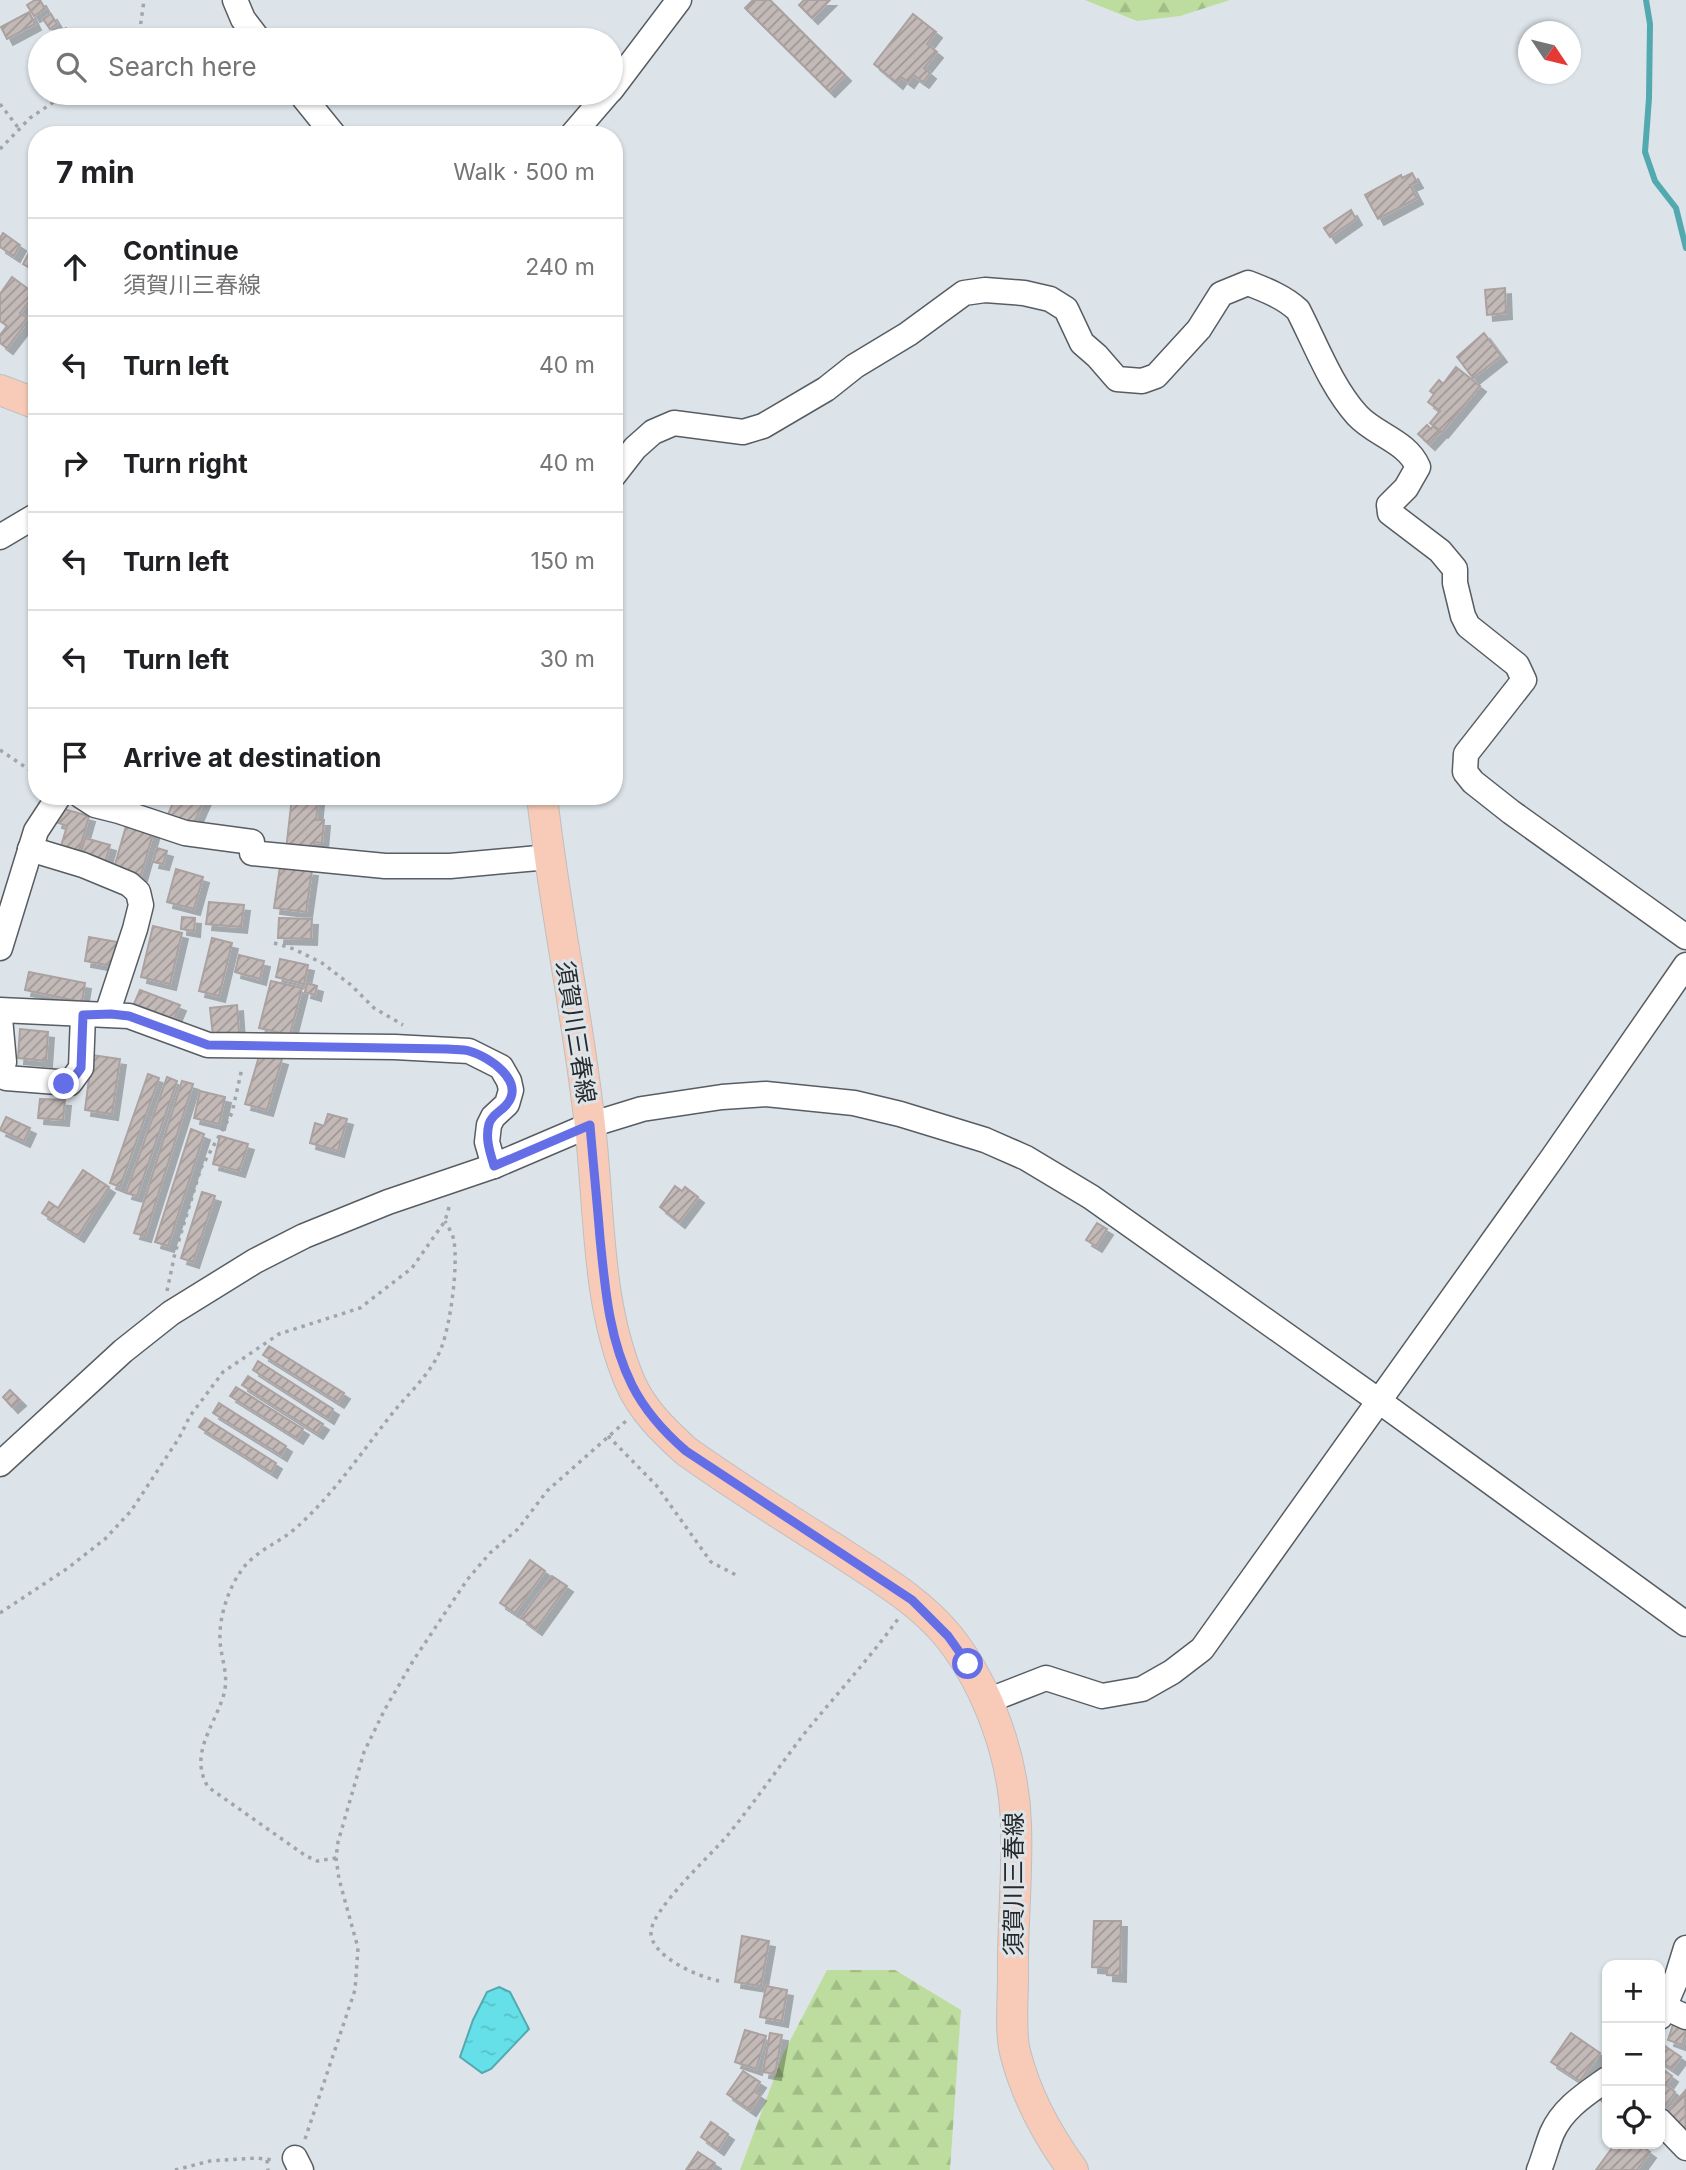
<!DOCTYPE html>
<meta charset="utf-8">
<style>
body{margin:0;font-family:Inter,"Noto Sans JP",sans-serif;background:#f2f2f2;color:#202124}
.controls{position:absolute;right:21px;bottom:21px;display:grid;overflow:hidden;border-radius:14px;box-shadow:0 2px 5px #0004}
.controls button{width:63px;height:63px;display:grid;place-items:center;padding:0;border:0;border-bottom:2px solid #e0e0e0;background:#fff;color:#202124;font:35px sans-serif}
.compass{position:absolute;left:1518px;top:21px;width:63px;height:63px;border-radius:50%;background:#fff;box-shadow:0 2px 5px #0004;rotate:125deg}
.stop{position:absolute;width:21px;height:21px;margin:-16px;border:5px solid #646fe7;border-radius:50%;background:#fff}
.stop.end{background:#646fe7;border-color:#fff;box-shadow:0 2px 7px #0008}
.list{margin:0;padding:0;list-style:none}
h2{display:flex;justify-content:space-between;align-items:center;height:91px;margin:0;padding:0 28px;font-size:30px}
h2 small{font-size:23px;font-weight:400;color:#757577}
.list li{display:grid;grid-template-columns:46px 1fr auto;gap:21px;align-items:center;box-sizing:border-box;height:98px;padding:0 28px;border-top:2px solid #e0e0e0}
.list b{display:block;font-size:26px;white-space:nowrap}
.list p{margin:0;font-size:23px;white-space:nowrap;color:#757577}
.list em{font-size:23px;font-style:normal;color:#757577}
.icon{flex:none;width:38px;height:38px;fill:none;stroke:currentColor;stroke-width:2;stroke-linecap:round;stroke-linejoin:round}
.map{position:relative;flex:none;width:1686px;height:2170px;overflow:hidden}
.search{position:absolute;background:#fff;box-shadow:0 2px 5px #0004;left:28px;top:28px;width:595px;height:77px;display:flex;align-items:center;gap:18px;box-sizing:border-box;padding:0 24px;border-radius:38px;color:#757577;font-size:26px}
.panel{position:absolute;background:#fff;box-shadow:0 2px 5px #0004;left:28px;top:126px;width:595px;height:679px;border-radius:28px}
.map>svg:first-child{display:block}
.forest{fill:url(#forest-firs)}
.water{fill:url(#water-ripples);stroke:#53a9b0;stroke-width:2}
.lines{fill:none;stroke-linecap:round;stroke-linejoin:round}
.stream{stroke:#53a9b0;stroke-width:6}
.building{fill:url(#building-hatch);stroke:#aba1a0;stroke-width:2;filter:url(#shadow)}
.minor-casing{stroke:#575d62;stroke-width:27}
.major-casing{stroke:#bebfc0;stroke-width:32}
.path{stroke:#a0a5a9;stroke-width:3.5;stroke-dasharray:3.5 5;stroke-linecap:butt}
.minor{stroke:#fff;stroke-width:24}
.major{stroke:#f8cbb8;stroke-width:30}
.route{stroke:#646fe7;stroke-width:9}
.labels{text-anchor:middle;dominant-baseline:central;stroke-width:6;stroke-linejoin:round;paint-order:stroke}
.street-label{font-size:24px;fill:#272a2c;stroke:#dde4e9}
</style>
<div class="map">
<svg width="1686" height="2170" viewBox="0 0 1686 2170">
<defs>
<pattern id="forest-firs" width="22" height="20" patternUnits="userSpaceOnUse" patternTransform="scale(1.75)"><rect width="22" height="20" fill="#bcdd9d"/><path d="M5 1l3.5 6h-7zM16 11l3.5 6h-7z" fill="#a2be87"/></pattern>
<pattern id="water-ripples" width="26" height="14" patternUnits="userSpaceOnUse" patternTransform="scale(1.75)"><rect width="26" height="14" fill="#66e0e8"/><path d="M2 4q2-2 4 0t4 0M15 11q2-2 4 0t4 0" fill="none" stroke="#58c0c7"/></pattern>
<pattern id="building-hatch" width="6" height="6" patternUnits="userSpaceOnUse" patternTransform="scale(1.75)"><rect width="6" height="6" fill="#c3bab8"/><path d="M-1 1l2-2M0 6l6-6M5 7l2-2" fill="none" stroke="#9e9796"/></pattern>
<filter id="shadow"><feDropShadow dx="6" dy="6" stdDeviation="0" flood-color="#0004"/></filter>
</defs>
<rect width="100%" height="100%" fill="#dde4e9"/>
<!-- forest -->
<g class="forest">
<path d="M1085,0H1230L1180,16L1137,21Z"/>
<path d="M827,1970H895L961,2010L950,2170H740L783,2054Z"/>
</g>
<!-- water -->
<path class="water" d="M499,1987L510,1992L529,2029L491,2069L482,2073L460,2057L473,2020L487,1992Z"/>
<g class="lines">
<!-- stream -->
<path class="stream" d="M1646,0L1650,24L1649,98L1645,152L1655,181L1676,208L1686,248"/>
</g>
<!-- building -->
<g class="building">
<path d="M35,0H40L45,9L34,16L27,5Z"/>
<path d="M753,0H770L845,75L829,91L745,8Z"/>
<path d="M804,0H830L812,18L799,5Z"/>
<path d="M29,12L35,24L7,39L1,27Z"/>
<path d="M51,14L57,24L50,29L43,19Z"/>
<path d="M913,14L936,32L927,44L937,52L924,68L930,73L923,82L913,75L908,82L901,77L897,83L874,64Z"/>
<path d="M66,28L72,35L75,33L80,40H50Z"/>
<path d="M1412,173L1417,182L1410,185L1417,198L1378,219L1365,195L1401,175L1402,178Z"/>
<path d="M1351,210L1356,219L1330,237L1324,228Z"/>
<path d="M3,233L20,245L14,256L0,247V238Z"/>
<path d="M30,251L37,255V272L23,264Z"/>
<path d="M12,277L35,294L20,313L27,318L21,325L23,327L7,348L0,343V335L7,326L0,321V294Z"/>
<path d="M1505,288L1506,313L1487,315L1485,290Z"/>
<path d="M1484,333L1501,356L1473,378L1457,357Z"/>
<path d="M1456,367L1480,386L1442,432L1430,423L1440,411L1428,402L1434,394L1430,391L1439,380L1443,384Z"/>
<path d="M1427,425L1431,429L1433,426L1440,432L1429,444L1418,434Z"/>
<path d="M176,796H206L191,830L166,819Z"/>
<path d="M292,797L318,800L316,820H324L322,843L314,842L313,852L286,850Z"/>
<path d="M60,808L89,816L79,851L61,846L67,826L56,822Z"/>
<path d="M128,819L155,827L141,875L114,868Z"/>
<path d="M85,838L110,845L105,863L80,855Z"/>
<path d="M157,848L167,851L163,864L153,862Z"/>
<path d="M280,866L312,870L306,912L274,908Z"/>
<path d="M176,869L203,877L194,909L167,902Z"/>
<path d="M209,902L244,905L241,927L206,924Z"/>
<path d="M182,917L195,918L194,931L181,929Z"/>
<path d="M279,918L312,919L311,939L278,938Z"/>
<path d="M153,926L182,933L170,984L141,977Z"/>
<path d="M89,937L123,943L118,967L85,961Z"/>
<path d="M212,938L232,943L219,996L199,991Z"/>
<path d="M239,955L264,961L260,979L235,972Z"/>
<path d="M280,959L308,965L304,984L276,977Z"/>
<path d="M29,972L85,983L82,1002L25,990Z"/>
<path d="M271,981L302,988L290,1035L259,1028Z"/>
<path d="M307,983L317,986L315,995L305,992Z"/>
<path d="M140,990L180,1005L174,1019L134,1004Z"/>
<path d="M237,1005L239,1033L213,1036L210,1008Z"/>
<path d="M20,1029L48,1032L46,1061L18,1058Z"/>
<path d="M260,1053L282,1059L267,1110L245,1104Z"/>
<path d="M92,1055L120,1059L112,1114L85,1110Z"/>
<path d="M148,1074L159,1078L120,1187L110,1183Z"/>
<path d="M167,1077L177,1081L137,1196L126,1193Z"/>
<path d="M182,1081L193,1084L145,1236L134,1233Z"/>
<path d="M200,1091L225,1097L219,1124L194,1118Z"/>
<path d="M40,1099L65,1100L63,1120L38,1118Z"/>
<path d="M328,1114L347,1119L338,1151L310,1143L315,1123L324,1126Z"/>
<path d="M6,1117L30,1128L24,1141L0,1130Z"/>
<path d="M191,1129L204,1134L168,1246L155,1242Z"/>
<path d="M220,1136L248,1144L239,1171L213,1164Z"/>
<path d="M83,1170L109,1187L78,1236L42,1213L49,1202L58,1208Z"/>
<path d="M675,1186L682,1191L685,1187L698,1197L679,1222L660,1207Z"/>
<path d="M202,1192L215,1196L193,1262L181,1258Z"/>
<path d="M1097,1223L1107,1229L1096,1246L1086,1240Z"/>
<path d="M269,1346L344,1393L338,1402L263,1355Z"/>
<path d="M258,1361L333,1409L328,1418L253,1370Z"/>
<path d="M248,1376L323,1424L317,1433L242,1385Z"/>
<path d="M236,1387L303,1429L297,1438L230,1396Z"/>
<path d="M10,1390L20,1400L12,1407L3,1397Z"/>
<path d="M219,1403L286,1446L281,1455L213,1413Z"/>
<path d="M205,1418L276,1463L271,1472L199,1427Z"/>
<path d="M530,1560L545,1571L515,1613L500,1603Z"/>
<path d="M552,1576L567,1586L536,1629L521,1618Z"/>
<path d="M1094,1921H1121L1120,1976L1107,1975V1968L1092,1967Z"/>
<path d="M742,1936L769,1941L761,1986L735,1982Z"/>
<path d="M766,1986L787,1990L782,2021L760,2017Z"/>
<path d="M1675,2018L1686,2022V2033L1682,2045L1668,2040Z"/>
<path d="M745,2030L766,2036L756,2069L735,2062Z"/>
<path d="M770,2033L782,2035L775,2074L763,2072Z"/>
<path d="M1571,2033L1600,2053L1580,2081L1551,2062Z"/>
<path d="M1662,2044L1681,2057L1672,2069L1660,2061V2047Z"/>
<path d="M1660,2067L1672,2076L1666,2085L1675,2092L1666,2105L1660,2101Z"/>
<path d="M743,2071L760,2082L754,2091L760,2095L750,2110L727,2094Z"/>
<path d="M1607,2088V2107L1598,2097Z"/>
<path d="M1685,2091L1686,2128L1683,2131L1664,2116Z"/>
<path d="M711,2122L728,2134L718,2149L701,2137Z"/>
<path d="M1615,2144H1639L1650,2152L1637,2170H1596Z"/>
<path d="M698,2152L715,2163L711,2170H686Z"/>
</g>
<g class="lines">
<defs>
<g id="minor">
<path d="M235,0L243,19L259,40"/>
<path d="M611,90L679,0"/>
<path d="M300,93L334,135"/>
<path d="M572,135L608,93"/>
<path d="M614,475L635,448L653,432L674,423L743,432L763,426L826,389L855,366L908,334L964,293L985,290L1024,293L1050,299L1066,309L1082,343L1097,356L1117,379L1142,381L1156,376L1199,329L1221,294L1248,283C1266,290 1284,297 1298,310C1316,345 1331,386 1357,415C1375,435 1407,441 1418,467L1406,488L1389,505L1390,513L1440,551L1455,569V583L1463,616L1468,626L1517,665L1524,680L1466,754L1465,772L1473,782L1511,812L1686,937"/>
<path d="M0,537L37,515"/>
<path d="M81,796L95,805L119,811L185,833L252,842"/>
<path d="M30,849L83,865L129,884L138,892L141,905L135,929L107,1014"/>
<path d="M252,853L385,866H450L549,857"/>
<path d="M0,948L36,831L59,796"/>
<path d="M0,1010L129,1016L208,1045L395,1047L469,1051L501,1067L509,1081L511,1090L507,1104L493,1117L489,1125L487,1142L494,1166"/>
<path d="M0,1018L4,1062L0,1074"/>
<path d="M0,1075L6,1078L70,1083L81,1068L83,1015"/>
<path d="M0,1464L123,1351L171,1313L255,1261L304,1236L388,1202L494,1166L590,1125L642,1109L722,1097L766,1094L854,1103L900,1114L985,1140L1026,1158L1091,1197L1379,1401L1686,1624"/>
<path d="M987,1701L1046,1678L1102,1696L1142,1689L1172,1672L1202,1649L1553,1157L1686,965"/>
<path d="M1664,2007L1686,2017"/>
<path d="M1660,2017L1677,1977L1686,1948"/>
<path d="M1660,2121L1686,2148"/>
<path d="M295,2158L301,2170"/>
<path d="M1539,2170C1544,2158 1547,2145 1552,2133C1563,2108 1586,2094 1607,2079"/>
</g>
<g id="major">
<path d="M0,390L37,404"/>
<path d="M542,796C554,907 578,1016 590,1126C600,1211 596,1302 630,1382C642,1410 664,1431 686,1451C735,1486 786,1518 837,1550C876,1576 919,1600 949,1637C989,1688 1014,1759 1016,1824C1018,1875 1012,1927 1013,1978C1013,2000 1010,2031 1015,2052C1026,2096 1046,2133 1073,2170"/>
</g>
</defs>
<!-- minor casing -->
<use href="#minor" class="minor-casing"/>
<!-- major casing -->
<use href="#major" class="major-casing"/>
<!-- path -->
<g class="path">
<path d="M136,40L139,36L144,0"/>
<path d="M0,104L20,130"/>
<path d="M0,149L30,118L67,93"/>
<path d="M0,750L37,775"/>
<path d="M274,943L294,949L322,963L351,985L374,1008L403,1025"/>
<path d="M167,1291L175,1253L201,1168L232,1113L242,1068"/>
<path d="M608,1436L656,1485L711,1562L738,1576"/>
<path d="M0,1613L68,1568L105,1539L131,1511L179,1438L190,1416L223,1372L279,1334L360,1308L412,1268L445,1221L450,1204"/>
<path d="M336,1858L317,1861L306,1856L208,1787C189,1755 213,1728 223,1697C230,1676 221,1660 220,1640C219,1619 227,1592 239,1574C253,1551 278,1544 296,1528C335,1493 363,1450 395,1410C412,1390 433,1371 442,1346C451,1321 458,1266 454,1241C453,1234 448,1227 445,1221"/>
<path d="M719,1981C699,1977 649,1956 651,1931C654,1907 710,1856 727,1836C754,1803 778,1768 804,1734C835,1696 869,1659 898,1619"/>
<path d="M305,2139L355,1990L358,1948L339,1879L336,1858L338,1842L364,1752L385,1709L413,1661L467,1580L490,1553L518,1529L547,1491L626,1421"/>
<path d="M267,2160L268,2170"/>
<path d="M175,2170L210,2161L256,2158L274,2160"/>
</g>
<!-- minor -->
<use href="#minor" class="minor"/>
<!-- major -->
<use href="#major" class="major"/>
</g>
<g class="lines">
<!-- route -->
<path class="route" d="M64,1084L70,1083L81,1068L83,1015L111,1014L129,1016L208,1045L447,1049C454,1050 462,1049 469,1051C488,1056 526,1081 507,1104C501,1112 492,1114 489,1124C485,1139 490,1152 494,1166L590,1125C593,1162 597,1200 600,1238C605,1288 609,1339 632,1385C645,1411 664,1432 686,1451L912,1600L948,1636L968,1664"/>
</g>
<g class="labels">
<!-- street labels -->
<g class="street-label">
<text transform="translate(576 1032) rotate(81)">須賀川三春線</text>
<text transform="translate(1013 1884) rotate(-90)">須賀川三春線</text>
</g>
</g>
</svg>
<div class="controls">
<button>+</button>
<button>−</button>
<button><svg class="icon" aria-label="locate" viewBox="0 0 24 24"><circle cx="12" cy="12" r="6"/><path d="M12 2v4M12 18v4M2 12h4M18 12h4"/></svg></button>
</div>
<svg class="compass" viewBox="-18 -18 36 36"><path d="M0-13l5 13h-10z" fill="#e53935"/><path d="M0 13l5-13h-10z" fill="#757577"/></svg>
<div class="stop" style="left:968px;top:1664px"></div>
<div class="stop end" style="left:64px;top:1084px"></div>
<div class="search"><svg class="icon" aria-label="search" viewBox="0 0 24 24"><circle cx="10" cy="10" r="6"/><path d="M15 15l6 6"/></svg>Search here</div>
<section class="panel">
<h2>7 min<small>Walk · 500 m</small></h2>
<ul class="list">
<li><svg class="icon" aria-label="ahead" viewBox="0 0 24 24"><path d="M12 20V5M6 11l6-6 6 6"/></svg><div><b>Continue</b><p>須賀川三春線</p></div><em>240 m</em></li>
<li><svg class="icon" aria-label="left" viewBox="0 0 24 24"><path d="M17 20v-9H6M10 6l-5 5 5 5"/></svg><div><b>Turn left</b></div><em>40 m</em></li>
<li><svg class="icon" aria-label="right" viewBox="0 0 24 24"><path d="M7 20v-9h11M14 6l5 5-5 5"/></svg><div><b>Turn right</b></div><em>40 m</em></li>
<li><svg class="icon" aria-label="left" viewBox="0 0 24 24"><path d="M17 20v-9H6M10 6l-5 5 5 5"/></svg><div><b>Turn left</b></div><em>150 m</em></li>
<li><svg class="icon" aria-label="left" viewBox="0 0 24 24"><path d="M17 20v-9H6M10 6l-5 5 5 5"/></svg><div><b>Turn left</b></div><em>30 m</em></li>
<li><svg class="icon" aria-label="arrive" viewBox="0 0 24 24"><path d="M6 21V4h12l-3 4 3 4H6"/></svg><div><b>Arrive at destination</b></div></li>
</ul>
</section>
</div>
